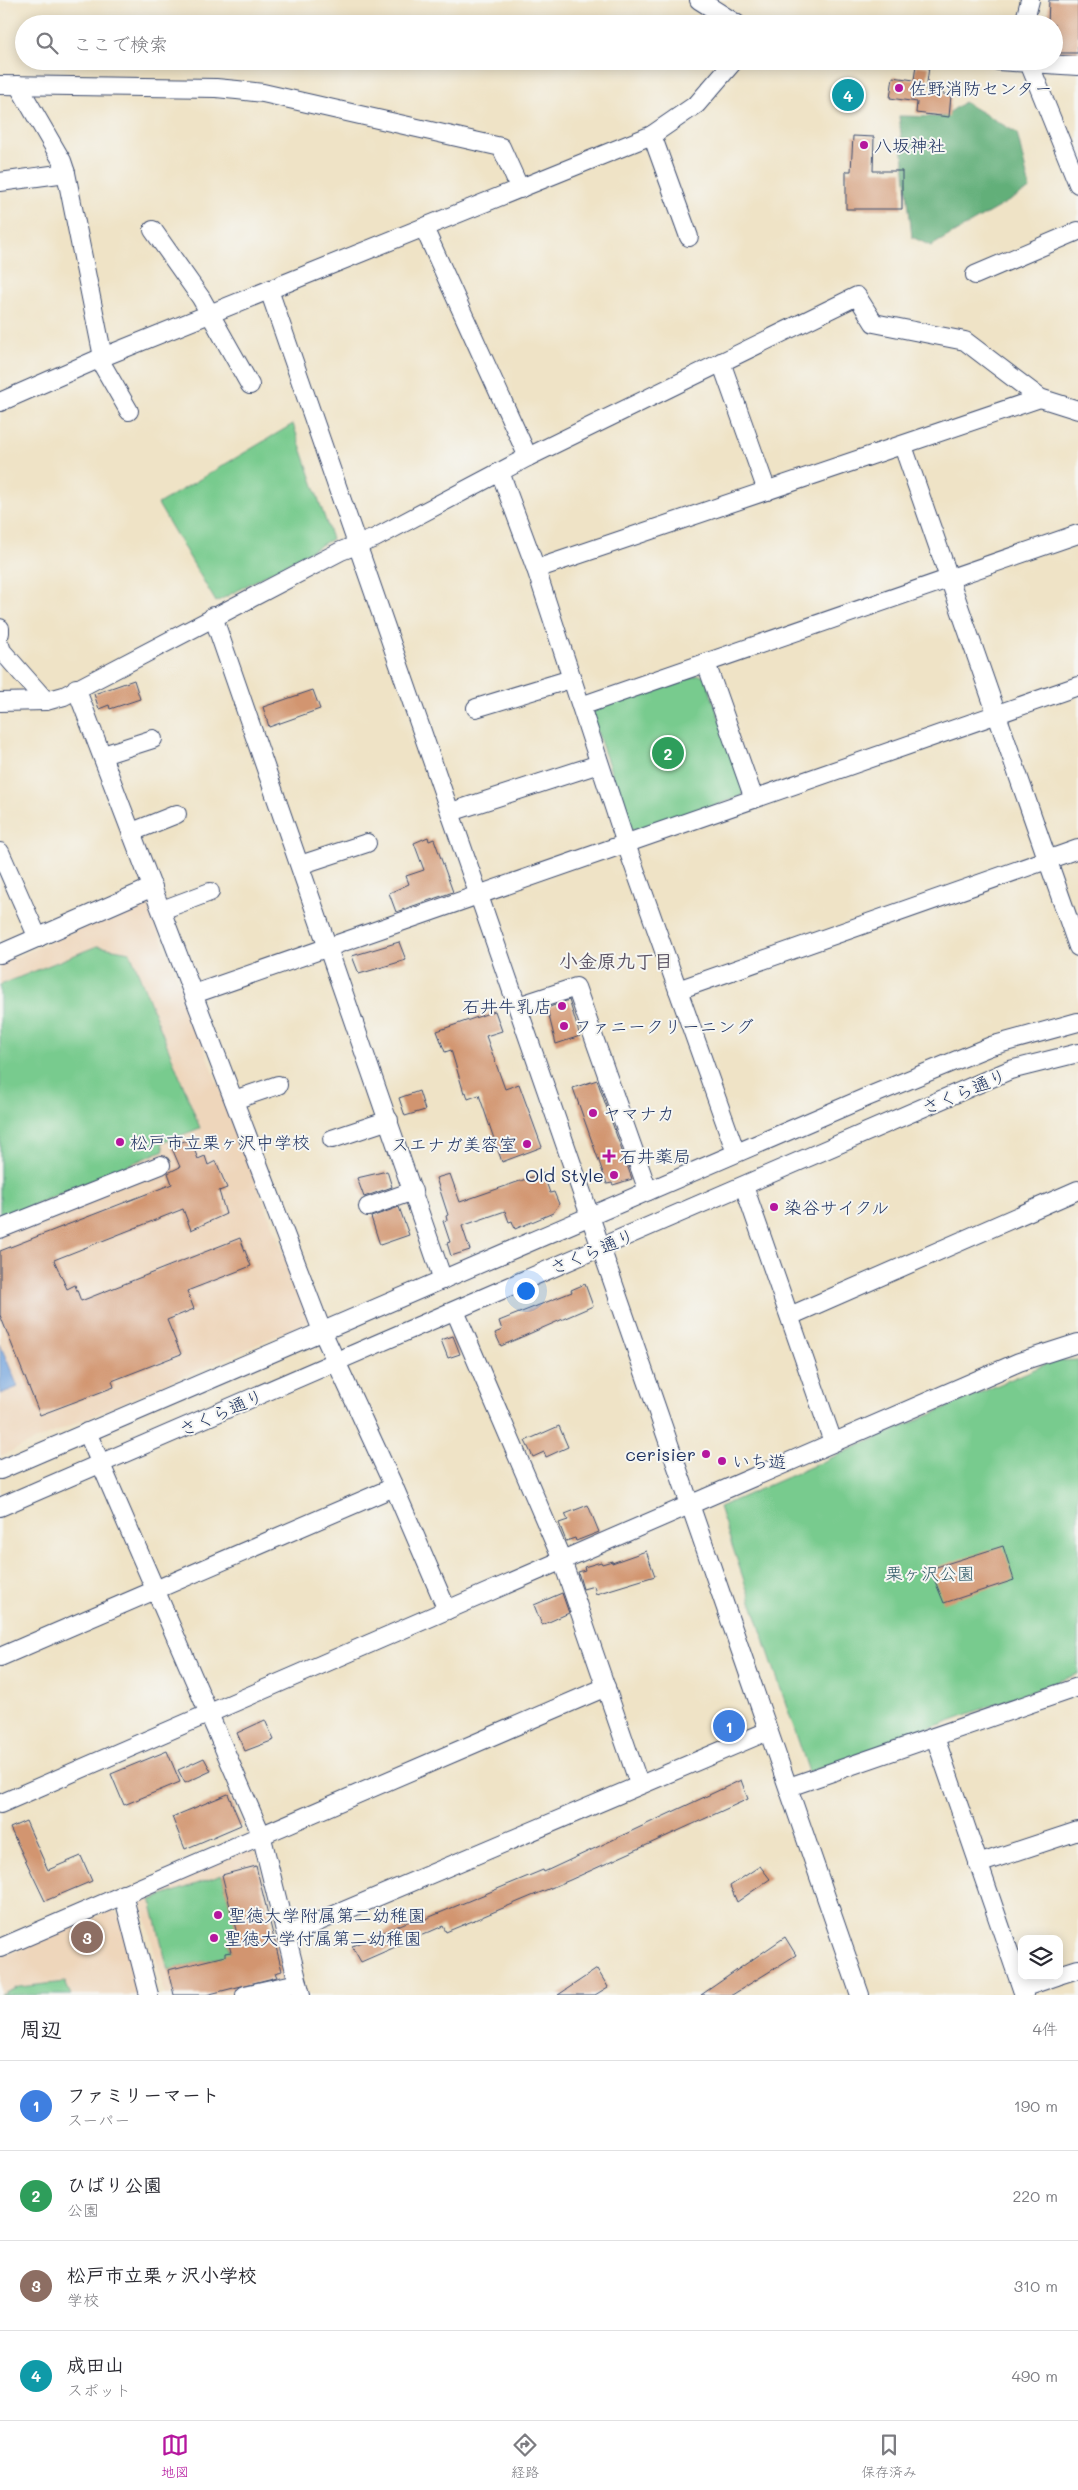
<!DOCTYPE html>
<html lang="ja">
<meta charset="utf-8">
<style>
body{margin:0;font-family:Mali,"Klee One",sans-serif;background:#f2f2f3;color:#2b2b33}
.controls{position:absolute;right:15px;bottom:15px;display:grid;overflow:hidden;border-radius:10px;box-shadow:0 2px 12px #0003}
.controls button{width:45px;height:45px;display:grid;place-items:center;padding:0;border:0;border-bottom:1px solid #e1e1e2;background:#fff;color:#2b2b33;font:25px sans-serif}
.you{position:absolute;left:525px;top:1290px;width:18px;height:18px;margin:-12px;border:4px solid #fff;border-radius:50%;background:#1a73e8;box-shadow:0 0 0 8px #1a73e833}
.badge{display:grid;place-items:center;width:32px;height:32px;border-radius:50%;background:#b5179e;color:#fff;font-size:16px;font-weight:700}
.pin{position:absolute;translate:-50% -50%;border:2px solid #fff;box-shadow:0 1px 5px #0006}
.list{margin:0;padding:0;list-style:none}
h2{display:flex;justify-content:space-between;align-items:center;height:65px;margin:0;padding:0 20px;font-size:21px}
h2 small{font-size:16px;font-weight:400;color:#7c7c81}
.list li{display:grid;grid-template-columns:32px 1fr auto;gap:15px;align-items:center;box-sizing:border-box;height:90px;padding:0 20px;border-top:1px solid #e1e1e2}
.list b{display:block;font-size:19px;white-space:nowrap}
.list p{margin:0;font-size:16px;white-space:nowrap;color:#7c7c81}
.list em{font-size:16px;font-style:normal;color:#7c7c81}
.icon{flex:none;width:28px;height:28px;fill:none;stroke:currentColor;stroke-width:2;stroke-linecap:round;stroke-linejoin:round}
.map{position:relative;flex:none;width:1078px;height:1995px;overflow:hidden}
.search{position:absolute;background:#fff;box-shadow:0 2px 12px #0003;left:15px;right:15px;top:15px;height:55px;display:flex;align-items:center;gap:12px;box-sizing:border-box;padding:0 18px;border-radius:28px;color:#7c7c81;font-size:19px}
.sheet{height:425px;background:#fff}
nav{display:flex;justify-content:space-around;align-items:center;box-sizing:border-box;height:70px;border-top:1px solid #e1e1e2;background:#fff;font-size:14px;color:#7c7c81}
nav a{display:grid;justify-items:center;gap:2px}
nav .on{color:#b5179e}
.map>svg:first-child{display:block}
.built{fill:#eed6bb}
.green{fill:#78cb8e;stroke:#4a7d76}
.forest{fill:#62af79;stroke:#3e6f6c}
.water{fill:#73a4de;stroke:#476a9e}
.building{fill:#d29570}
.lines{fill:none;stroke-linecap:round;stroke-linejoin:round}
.minor-casing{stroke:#3b4a6e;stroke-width:20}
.minor{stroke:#fff;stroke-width:18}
.poi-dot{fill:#b5179e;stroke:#f6f6f2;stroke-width:2}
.labels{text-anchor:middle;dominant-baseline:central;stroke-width:4;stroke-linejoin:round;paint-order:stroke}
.poi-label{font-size:18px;fill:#1b2f5e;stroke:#f6f6f2;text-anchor:start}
.street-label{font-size:18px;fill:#1b2f5e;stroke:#f6f6f2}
.park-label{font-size:18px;fill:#375e6c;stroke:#f6f6f2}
.neighbourhood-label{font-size:19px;font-weight:bold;fill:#5b5364;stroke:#f6f6f2}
</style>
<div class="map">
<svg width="1078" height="1995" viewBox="0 0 1078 1995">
<rect width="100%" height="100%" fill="#f6f6f2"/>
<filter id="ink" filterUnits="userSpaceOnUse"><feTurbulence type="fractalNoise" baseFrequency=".02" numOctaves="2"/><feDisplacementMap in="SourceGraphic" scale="10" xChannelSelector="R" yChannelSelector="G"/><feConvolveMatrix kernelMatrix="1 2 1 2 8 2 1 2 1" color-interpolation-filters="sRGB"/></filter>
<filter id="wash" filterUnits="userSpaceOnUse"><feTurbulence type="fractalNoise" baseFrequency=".0096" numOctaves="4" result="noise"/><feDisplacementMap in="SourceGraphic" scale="20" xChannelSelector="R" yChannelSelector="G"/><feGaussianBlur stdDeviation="1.12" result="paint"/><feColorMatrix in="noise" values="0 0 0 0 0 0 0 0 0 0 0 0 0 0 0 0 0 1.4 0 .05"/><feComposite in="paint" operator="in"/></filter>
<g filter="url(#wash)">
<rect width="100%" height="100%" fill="#efe3c6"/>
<!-- built -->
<g class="built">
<path d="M145,901L149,907L310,1321L0,1456V964Z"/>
<path d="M246,1850L256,1853L285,1974L280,1981L222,1995H165L142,1903L146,1894Z"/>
<path d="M113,1910L121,1917L141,1995H0V1958Z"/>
</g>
<!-- green -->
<g class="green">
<path d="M293,424L332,539L216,602L158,504Z"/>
<path d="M699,675L705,677L744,789L742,796L639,832L631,829L592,717L595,709Z"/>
<path d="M97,946L130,952L200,1128L162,1143L164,1150L0,1219V985Z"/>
<path d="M1078,1360V1674L809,1772L719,1507L1053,1361Z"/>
<path d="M222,1875L237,1932L228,1941L231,1952L225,1956L168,1970L151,1900Z"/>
<path d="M65,1982L71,1995H0L19,1987Z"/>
</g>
<!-- forest -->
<path class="forest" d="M964,102L1017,133L1030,189L931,246L912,237L899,116L943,117Z"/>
<!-- water -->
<path class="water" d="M0,1344L18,1387L0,1394Z"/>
<g id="blocks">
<!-- building -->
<g class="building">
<path d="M1049,0H1078V53H1054V24H1048Z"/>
<path d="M916,65L929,67L926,90L943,91V94L951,95L949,117L916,113L917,102L890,98L893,77L914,80Z"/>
<path d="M853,136L874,137L873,171H902V209H846V171H851Z"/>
<path d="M134,680L140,699L110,709L109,705L99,709L94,694Z"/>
<path d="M313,690L320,709L269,727L263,707Z"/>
<path d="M428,837L429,841L434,839L453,892L396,912L389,893L409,884L406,876L424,870L414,843Z"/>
<path d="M399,942L406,960L359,974L352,956Z"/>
<path d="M569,1000L580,1036L556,1044L547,1008Z"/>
<path d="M495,1011L502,1031L486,1036L505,1089L519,1084L542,1147L502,1162L479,1095L468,1099L466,1092L464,1093L451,1050L445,1052L437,1031Z"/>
<path d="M597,1080L632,1179L613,1185L612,1183L607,1184L573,1088Z"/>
<path d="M419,1091L425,1110L405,1116L399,1098Z"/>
<path d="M190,1139L198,1159L205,1156L208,1165L216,1161L227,1188L219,1191L226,1214L191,1230L183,1209L54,1260L67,1289L75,1285L81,1301L240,1238L251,1266L187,1291L194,1309L167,1320L181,1354L112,1381L114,1387L40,1415L0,1315V1251L172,1184L168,1173L180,1167L171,1146Z"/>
<path d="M387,1171L392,1187L364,1197L357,1178Z"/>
<path d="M543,1173L550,1193L554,1192L559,1204L553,1213L515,1229L512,1221L509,1222L505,1211L462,1226L470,1250L451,1256L447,1243L450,1242L443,1221L447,1220L446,1216L448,1215L436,1178L450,1174L460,1202Z"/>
<path d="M399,1207L409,1235L380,1245L371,1217Z"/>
<path d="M585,1284L593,1306L501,1346L495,1333L502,1330L499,1321L572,1292L571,1290Z"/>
<path d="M453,1336L460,1354L448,1358L441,1340Z"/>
<path d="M559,1426L568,1447L546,1457L544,1452L533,1457L525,1441Z"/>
<path d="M588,1505L599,1532L576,1541L575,1538L566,1541L559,1523L568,1520L565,1514Z"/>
<path d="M1003,1546L1014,1580L944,1603L930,1569Z"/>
<path d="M646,1551L655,1576L596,1594L594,1586L583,1589L578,1572L585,1570L584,1567L601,1562L602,1564L612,1561V1563Z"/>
<path d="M562,1593L569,1613L542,1625L534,1605Z"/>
<path d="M265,1720L274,1740L245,1751L237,1733Z"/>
<path d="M167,1751L180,1782L124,1805L111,1774Z"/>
<path d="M204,1758L211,1771L185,1783L178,1770Z"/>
<path d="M741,1780L748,1799L570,1880L446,1932L443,1926L361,1962L352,1946L423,1915L425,1919L543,1870L544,1872Z"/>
<path d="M228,1794L241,1825L185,1849L172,1817Z"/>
<path d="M26,1821L48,1870L81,1856L92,1881L45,1901L10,1828Z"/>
<path d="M256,1866L282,1971L275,1973L277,1977L206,1995H174L168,1970L225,1956V1953L231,1952L228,1941L236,1930L222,1875Z"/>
<path d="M760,1866L770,1879L737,1902L730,1886Z"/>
<path d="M785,1937L796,1955L732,1995H701Z"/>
<path d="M597,1969L608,1987L595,1995H558Z"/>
</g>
</g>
</g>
<g filter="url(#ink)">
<use href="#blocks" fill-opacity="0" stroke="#3b4a6e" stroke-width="1"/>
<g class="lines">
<defs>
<g id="minor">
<path d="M699,0L737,24"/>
<path d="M1024,24L1030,0"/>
<path d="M998,61L1078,66"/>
<path d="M1029,63L1078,184"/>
<path d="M0,85L216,88L237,90L263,93L501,147L520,189"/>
<path d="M18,85L62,161L66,173L103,357"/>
<path d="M652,135L689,237"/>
<path d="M0,182L66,173"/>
<path d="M424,228L528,457"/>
<path d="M153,230L201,298L250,385"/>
<path d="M975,275L1078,231"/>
<path d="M269,290L860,1995"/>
<path d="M99,359L129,411"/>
<path d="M721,362L767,491"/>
<path d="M0,402L103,357L652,135L697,104L734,61"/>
<path d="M903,446L1078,947"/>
<path d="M500,472L536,569L626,844L736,1153"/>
<path d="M536,569L1040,398"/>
<path d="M213,616L443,1280"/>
<path d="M0,628V633"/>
<path d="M0,645L2,651L46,701"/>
<path d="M706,663L754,799"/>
<path d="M76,688L322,1331L394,1487L447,1610"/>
<path d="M0,702L46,701L64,696L341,551L375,538L528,457L857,296L874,323L965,341L1040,398L1078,410"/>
<path d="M581,706L1078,534"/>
<path d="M476,708L571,679"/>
<path d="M103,755L153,739"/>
<path d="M451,812L599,764"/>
<path d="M132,832L177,814"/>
<path d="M0,852L38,938"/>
<path d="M300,865L367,843"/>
<path d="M162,910L210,892"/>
<path d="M0,954L153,887"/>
<path d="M678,990L1078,849"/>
<path d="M194,994L1078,686"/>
<path d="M518,1006L576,987L648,1191"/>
<path d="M234,1100L278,1085"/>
<path d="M332,1139L389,1120"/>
<path d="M744,1186L833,1442"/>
<path d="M368,1207L413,1191"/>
<path d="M0,1229L161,1165"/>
<path d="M455,1311L562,1560L639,1784"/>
<path d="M790,1316L1078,1190"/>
<path d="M87,1432L261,1834L301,1995"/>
<path d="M0,1470L867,1097L991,1046L1078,1022"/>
<path d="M0,1507L1010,1070L1078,1053"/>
<path d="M0,1657L394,1487"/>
<path d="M935,1737L1024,1995"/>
<path d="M789,1787L1078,1687"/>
<path d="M0,1804L1019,1362L1078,1343"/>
<path d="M978,1864L1078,1831"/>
<path d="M123,1894L149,1995"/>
<path d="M287,1935L768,1731"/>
<path d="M0,1948L606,1687"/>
<path d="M1059,1975L1078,1969"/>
<path d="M1022,1988L1057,1976"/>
<path d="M245,1995L298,1983"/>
</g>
</defs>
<!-- minor casing -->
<use href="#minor" class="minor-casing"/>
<!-- minor -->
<use href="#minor" class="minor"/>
</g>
</g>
<!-- markers -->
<g class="poi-dot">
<circle cx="899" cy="88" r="5"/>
<circle cx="864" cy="145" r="5"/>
<circle cx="562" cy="1006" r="5"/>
<circle cx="564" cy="1026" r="5"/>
<circle cx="593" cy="1113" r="5"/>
<circle cx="120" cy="1142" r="5"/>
<circle cx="527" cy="1144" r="5"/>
<path d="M606.5 1148.5h5v5h5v5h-5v5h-5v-5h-5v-5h5z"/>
<circle cx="614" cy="1175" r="5"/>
<circle cx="774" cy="1207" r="5"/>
<circle cx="706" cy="1454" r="5"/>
<circle cx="722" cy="1461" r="5"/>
<circle cx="218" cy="1915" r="5"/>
<circle cx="214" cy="1938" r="5"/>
</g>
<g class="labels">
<!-- poi labels -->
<g class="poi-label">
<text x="909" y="88">佐野消防センター</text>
<text x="874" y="145">八坂神社</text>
<text x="552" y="1006" text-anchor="end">石井牛乳店</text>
<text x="574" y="1026">ファニークリーニング</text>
<text x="603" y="1113">ヤマナカ</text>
<text x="130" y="1142">松戸市立栗ヶ沢中学校</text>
<text x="517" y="1144" text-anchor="end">スエナガ美容室</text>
<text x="619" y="1156">石井薬局</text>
<text x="604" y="1175" text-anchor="end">Old Style</text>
<text x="784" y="1207">染谷サイクル</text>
<text x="696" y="1454" text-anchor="end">cerisier</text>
<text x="732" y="1461">いち遊</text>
<text x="228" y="1915">聖徳大学附属第二幼稚園</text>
<text x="224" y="1938">聖徳大学付属第二幼稚園</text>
</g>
<!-- street labels -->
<g class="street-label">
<text transform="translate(964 1091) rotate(-23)">さくら通り</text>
<text transform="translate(592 1251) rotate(-23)">さくら通り</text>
<text transform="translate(221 1412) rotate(-24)">さくら通り</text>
</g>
<!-- park labels -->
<g class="park-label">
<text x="930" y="1573">栗ヶ沢公園</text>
</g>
<!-- neighbourhood labels -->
<g class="neighbourhood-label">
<text x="616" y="960">小金原九丁目</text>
</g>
</g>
</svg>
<div class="controls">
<button><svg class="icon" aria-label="layers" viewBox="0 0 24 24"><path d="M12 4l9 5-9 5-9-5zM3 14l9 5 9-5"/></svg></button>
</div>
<div class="you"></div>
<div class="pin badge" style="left:729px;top:1726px;background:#3f7fe0">1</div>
<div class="pin badge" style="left:668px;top:753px;background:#2e9e5b">2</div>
<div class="pin badge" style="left:87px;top:1937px;background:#8d6e63">3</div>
<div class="pin badge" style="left:848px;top:95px;background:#0f9aa8">4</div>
<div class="search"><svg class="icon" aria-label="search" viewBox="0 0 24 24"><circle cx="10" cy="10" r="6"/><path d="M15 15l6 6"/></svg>ここで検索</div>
</div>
<section class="sheet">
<h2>周辺<small>4件</small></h2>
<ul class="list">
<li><span class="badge" style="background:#3f7fe0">1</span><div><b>ファミリーマート</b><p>スーパー</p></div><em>190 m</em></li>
<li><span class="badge" style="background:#2e9e5b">2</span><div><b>ひばり公園</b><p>公園</p></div><em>220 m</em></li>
<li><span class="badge" style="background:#8d6e63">3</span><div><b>松戸市立栗ヶ沢小学校</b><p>学校</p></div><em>310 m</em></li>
<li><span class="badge" style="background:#0f9aa8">4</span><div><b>成田山</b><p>スポット</p></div><em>490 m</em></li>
</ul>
</section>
<nav>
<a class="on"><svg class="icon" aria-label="map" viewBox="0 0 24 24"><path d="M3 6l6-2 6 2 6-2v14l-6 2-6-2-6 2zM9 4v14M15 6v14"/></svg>地図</a>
<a><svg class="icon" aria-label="directions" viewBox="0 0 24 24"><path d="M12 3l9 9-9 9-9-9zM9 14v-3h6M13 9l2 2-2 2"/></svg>経路</a>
<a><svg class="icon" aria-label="saved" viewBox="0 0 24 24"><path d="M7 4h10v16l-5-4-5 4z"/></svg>保存済み</a>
</nav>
